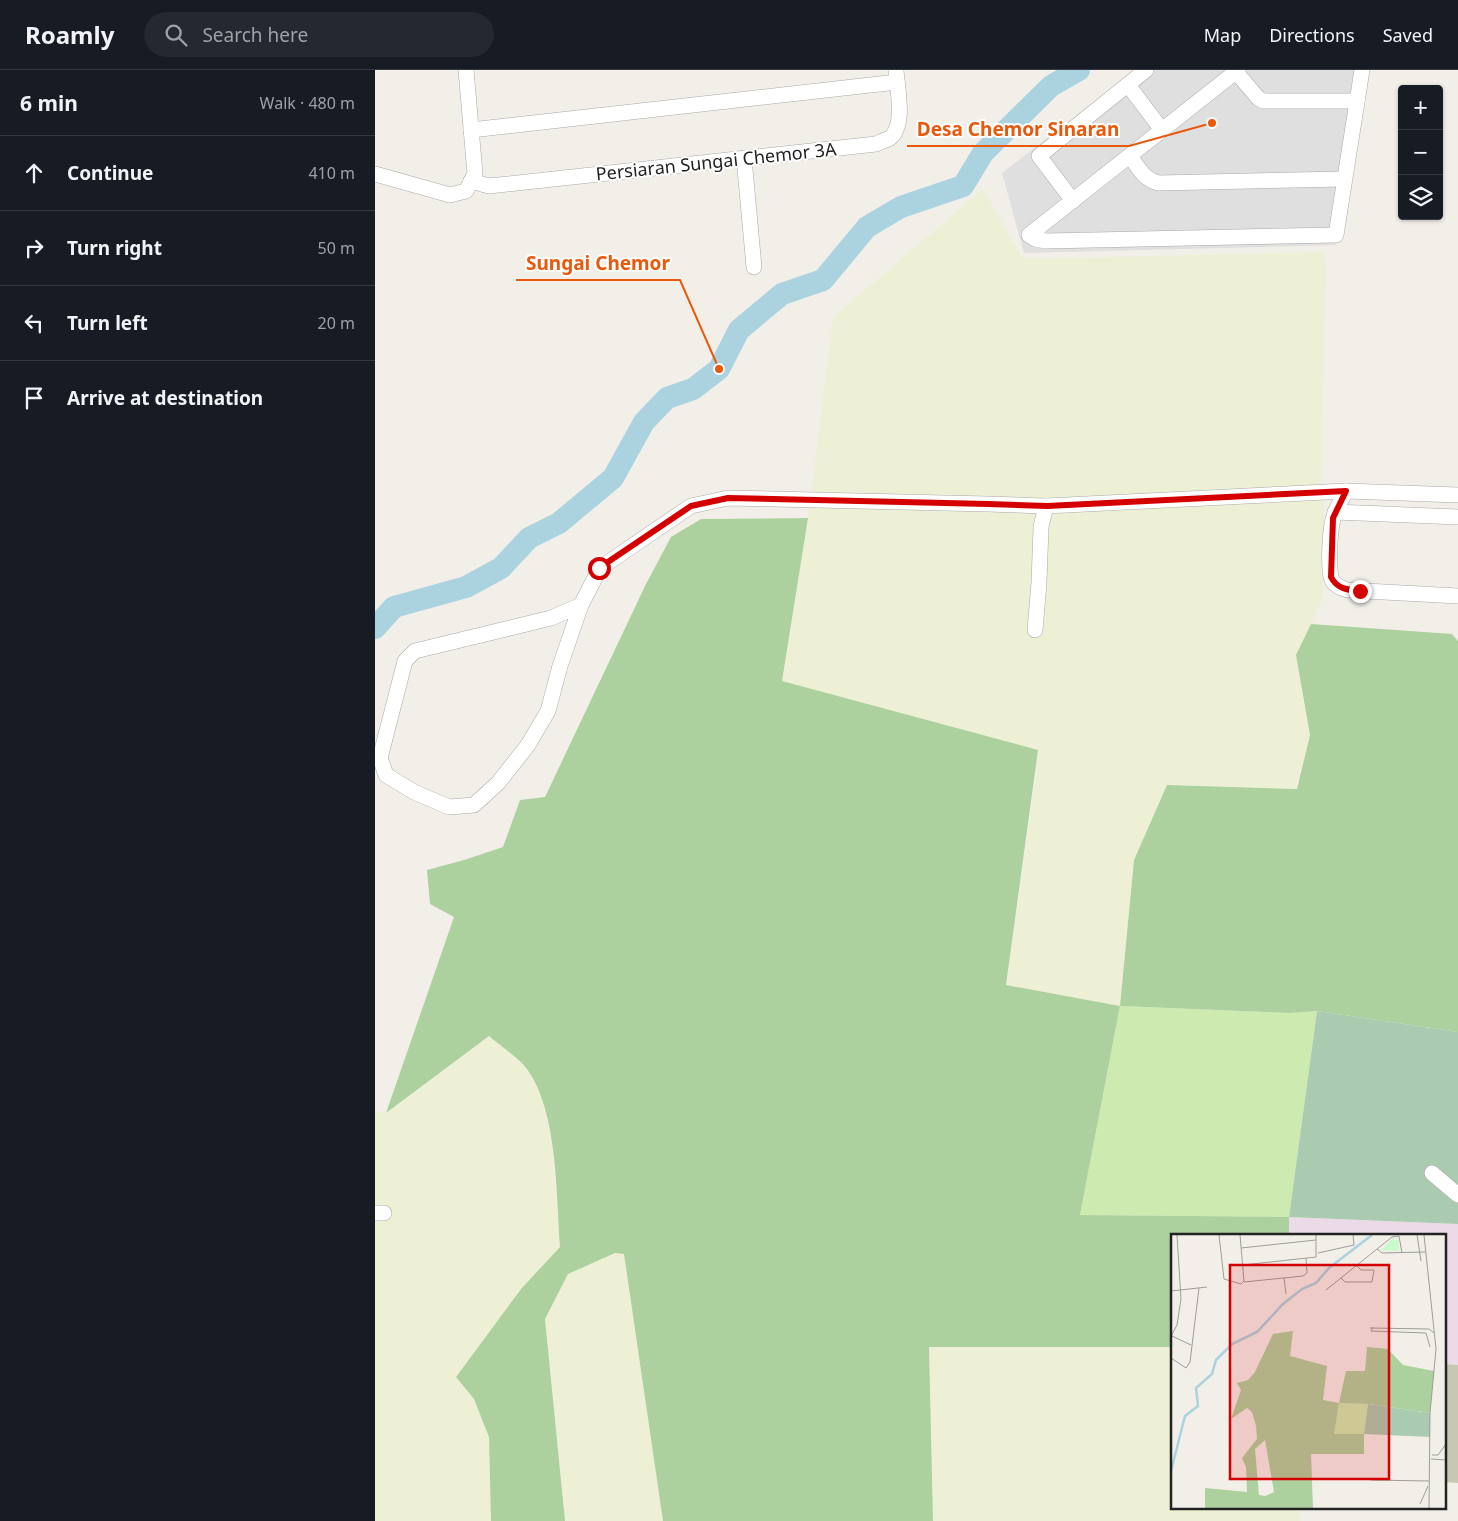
<!DOCTYPE html>
<meta charset="utf-8">
<style>
body{margin:0;font-family:"Noto Sans",sans-serif;background:#242831;color:#f1f3f6}
.controls{position:absolute;right:15px;top:15px;display:grid;overflow:hidden;border-radius:5px;box-shadow:0 1px 4px #0004}
.controls button{width:45px;height:45px;display:grid;place-items:center;padding:0;border:0;border-bottom:1px solid #363941;background:#171b24;color:#f1f3f6;font:25px sans-serif}
.stop{position:absolute;width:15px;height:15px;margin:-11px;border:4px solid #d40000;border-radius:50%;background:#fff}
.stop.end{background:#d40000;border-color:#fff;box-shadow:0 1px 5px #0008}
.list{margin:0;padding:0;list-style:none}
h2{display:flex;justify-content:space-between;align-items:center;height:65px;margin:0;padding:0 20px;font-size:21px}
h2 small{font-size:16px;font-weight:400;color:#9ea1a6}
.list li{display:grid;grid-template-columns:32px 1fr auto;gap:15px;align-items:center;box-sizing:border-box;height:75px;padding:0 20px;border-top:1px solid #363941}
.list b{display:block;font-size:19px;white-space:nowrap}
.list em{font-size:16px;font-style:normal;color:#9ea1a6}
.icon{flex:none;width:28px;height:28px;fill:none;stroke:currentColor;stroke-width:2;stroke-linecap:round;stroke-linejoin:round}
.map{position:relative;flex:none;width:1083px;height:1451px;overflow:hidden}
header{display:flex;align-items:center;gap:30px;box-sizing:border-box;height:70px;padding:0 25px;background:#171b24;border-bottom:1px solid #363941}
header strong{font-size:24px}
nav{display:flex;gap:28px;margin-inline-start:auto;font-size:18px}
.search{width:350px;height:45px;background:#242831;display:flex;align-items:center;gap:12px;box-sizing:border-box;padding:0 18px;border-radius:28px;color:#9ea1a6;font-size:19px}
main{display:flex}
aside{flex:1;background:#171b24}
.map>svg:first-child{display:block}
.residential{fill:#e0dfdf}
.industrial{fill:#ebdbe8}
.construction{fill:#c7c7b4}
.farmland{fill:#eef0d5}
.grass{fill:#cdebb0}
.forest{fill:#add19e}
.cemetery{fill:#aacbaf}
.lines{fill:none;stroke-linecap:round;stroke-linejoin:round}
.river{stroke:#aad3df;stroke-width:22}
.minor-casing{stroke:#a9a9a9;stroke-width:16}
.minor{stroke:#fff;stroke-width:15}
.route{stroke:#d40000;stroke-width:6}
.labels{text-anchor:middle;dominant-baseline:central;stroke-width:4;stroke-linejoin:round;paint-order:stroke}
.street-label{font-size:18px;fill:#222;stroke:#fff}
.inset-river{fill:none;stroke:#aad3df;stroke-width:2.5}
.inset-road{fill:none;stroke:#9f9d99;stroke-width:1}
.view{fill:#d40000;fill-opacity:0.15;stroke:#d40000;stroke-width:2.5}
.inset-edge{fill:none;stroke:#222;stroke-width:2.5}
.leader{fill:none;stroke:#e8590c;stroke-width:2}
.callout-dot{fill:#e8590c;stroke:#fff;stroke-width:2}
.callout-label{font-size:19px;text-anchor:middle;font-weight:bold;fill:#e8590c;stroke:#fff;stroke-width:4;stroke-linejoin:round;paint-order:stroke}
</style>
<header>
<strong>Roamly</strong>
<div class="search"><svg class="icon" aria-label="search" viewBox="0 0 24 24"><circle cx="10" cy="10" r="6"/><path d="M15 15l6 6"/></svg>Search here</div>
<nav><a>Map</a><a>Directions</a><a>Saved</a></nav>
</header>
<main>
<aside>
<h2>6 min<small>Walk · 480 m</small></h2>
<ul class="list">
<li><svg class="icon" aria-label="ahead" viewBox="0 0 24 24"><path d="M12 20V5M6 11l6-6 6 6"/></svg><div><b>Continue</b></div><em>410 m</em></li>
<li><svg class="icon" aria-label="right" viewBox="0 0 24 24"><path d="M7 20v-9h11M14 6l5 5-5 5"/></svg><div><b>Turn right</b></div><em>50 m</em></li>
<li><svg class="icon" aria-label="left" viewBox="0 0 24 24"><path d="M17 20v-9H6M10 6l-5 5 5 5"/></svg><div><b>Turn left</b></div><em>20 m</em></li>
<li><svg class="icon" aria-label="arrive" viewBox="0 0 24 24"><path d="M6 21V4h12l-3 4 3 4H6"/></svg><div><b>Arrive at destination</b></div></li>
</ul>
</aside>
<div class="map">
<svg width="1083" height="1451" viewBox="0 0 1083 1451">
<rect width="100%" height="100%" fill="#f2efe9"/>
<!-- residential -->
<path class="residential" d="M761,0H991L961,175L649,183L627,103Z"/>
<!-- industrial -->
<path class="industrial" d="M914,1147L1083,1154V1295L1069,1294V1165H914Z"/>
<!-- construction -->
<path class="construction" d="M1069,1294L1083,1295V1413L1069,1412Z"/>
<!-- farmland -->
<g class="farmland">
<path d="M608,119L648,189L949,182L951,198L946,415L949,422L948,528L921,585L935,665L921,719L792,715L759,790L745,936L631,915L662,698L407,611L433,448L458,247Z"/>
<path d="M114,966L151,998L170,1034L178,1090L185,1177L146,1219L81,1307L99,1329L114,1367L116,1451H0V1041L12,1043Z"/>
<path d="M240,1183L249,1184L288,1451H190L170,1249L193,1204Z"/>
<path d="M554,1277H797V1437H925V1451H558Z"/>
</g>
<!-- grass -->
<path class="grass" d="M745,936L916,943L942,941L914,1147L705,1145Z"/>
<!-- forest -->
<path class="forest" d="M433,448L407,611L663,680L631,915L745,936L759,790L792,715L922,719L935,665L921,585L936,554L1077,564L1083,571V962L942,941L916,943L745,936L705,1145L914,1147V1165H797V1277H554L558,1451H288L249,1184L240,1183L193,1204L170,1249L190,1451H116L114,1367L99,1329L81,1307L146,1219L185,1177C181,1124 183,1042 152,999C144,988 124,975 114,966L11,1043L79,847L55,834L52,800L89,790L128,777L145,730L170,727L271,514L296,467L326,449Z"/>
<!-- cemetery -->
<path class="cemetery" d="M942,941L1083,962V1154L914,1147Z"/>
<g class="lines">
<!-- river -->
<path class="river" d="M0,558L19,537L91,517L126,498L154,468L184,453L238,408L269,352L292,328L318,319L344,299L364,260L407,224L448,210L492,157L526,137L588,116L608,83L676,16L704,0"/>
<defs>
<g id="minor">
<path d="M863,0L654,165L660,169L671,171L961,165L987,0"/>
<path d="M861,2L883,28L888,31H982"/>
<path d="M753,15L787,60"/>
<path d="M96,60L522,12"/>
<path d="M755,86C763,97 770,111 784,113L969,109"/>
<path d="M369,88L379,197"/>
<path d="M0,104L75,125L91,121L100,104L91,0"/>
<path d="M96,111L114,116L501,74C505,72 511,70 515,68C531,55 522,18 521,0"/>
<path d="M698,131L664,86L771,0"/>
<path d="M971,421C967,429 962,437 959,446C955,457 952,504 958,512C962,517 967,518 972,520L1083,526"/>
<path d="M960,442L1083,447"/>
<path d="M206,535L176,548L40,581L30,591L5,688L11,705L39,722L74,737L99,735L123,713L153,675L173,641L185,596L206,535L225,498L316,436L353,428L613,434L671,436L971,421L1083,425"/>
<path d="M660,560L664,513L666,457L671,436"/>
<path d="M1057,1103L1083,1125"/>
<path d="M0,1143H9"/>
</g>
</defs>
<!-- minor casing -->
<use href="#minor" class="minor-casing"/>
<!-- minor -->
<use href="#minor" class="minor"/>
</g>
<g class="lines">
<!-- route -->
<path class="route" d="M224,498L316,436L353,428L613,434L672,436L971,421L958,448L956,507C962,519 973,520 985,521"/>
</g>
<g class="labels">
<!-- street labels -->
<g class="street-label">
<text transform="translate(341 91) rotate(-6)">Persiaran Sungai Chemor 3A</text>
</g>
</g>
<!-- overview -->
<g transform="translate(796 1164)">
<rect width="275" height="275" fill="#f2efe9"/>
<path d="M168,169L197,170L193,200H163Z" fill="#cdebb0"/>
<path d="M122,97L119,122L156,132L152,166L168,169L175,137H194L196,113L217,115L232,131L263,137L259,179L198,170L168,169L163,200H193V220H140L142,274H34V254L76,258L75,233L71,224L86,205L85,192L81,178L76,174L60,185L70,156L66,149L77,146L84,138L102,100ZM94,206L103,258L94,262L88,261L84,215Z" fill="#add19e" fill-rule="evenodd"/>
<path d="M197,170L259,179V203L193,200Z" fill="#aacbaf"/>
<path d="M221,5L227,6L228,17L210,16Z" fill="#c8facc"/>
<path class="inset-river" d="M0,237L14,182L27,172L25,154L41,140L45,126L61,110L86,98L112,70L131,55L145,49L158,34L201,1"/>
<path class="inset-road" d="M48,1L53,45L70,50L73,47L69,1M246,1L250,27M253,1L265,115L259,179L258,274M228,2L231,19M70,14L145,6M206,15L211,19L254,18M147,19L183,11L182,1M72,31L145,23V1M113,44L115,60M170,44L174,48H201L203,36H190L186,32M73,48L132,42L136,39L135,24M155,56L221,3L228,2M0,57L36,53M202,93L200,97L255,99L259,113M199,94L258,95L263,99M0,102L6,91L10,65L6,1M1,102L20,111M0,124L15,134L19,128L28,54M261,221H267L275,210M260,225L275,226M200,246L258,247M249,270L257,252"/>
<path class="view" d="M59,31H218V245H59Z"/>
<rect width="275" height="275" class="inset-edge"/>
</g>
<!-- callouts -->
<path class="leader" d="M837 53L754 76H532M344 299L305 210H141"/>
<g class="callout-dot">
<circle cx="837" cy="53" r="5"/>
<circle cx="344" cy="299" r="5"/>
</g>
<g class="callout-label">
<text x="643" y="66">Desa Chemor Sinaran</text>
<text x="223" y="200">Sungai Chemor</text>
</g>
</svg>
<div class="controls">
<button>+</button>
<button>−</button>
<button><svg class="icon" aria-label="layers" viewBox="0 0 24 24"><path d="M12 4l9 5-9 5-9-5zM3 14l9 5 9-5"/></svg></button>
</div>
<div class="stop" style="left:224px;top:498px"></div>
<div class="stop end" style="left:985px;top:521px"></div>
</div>
</main>
